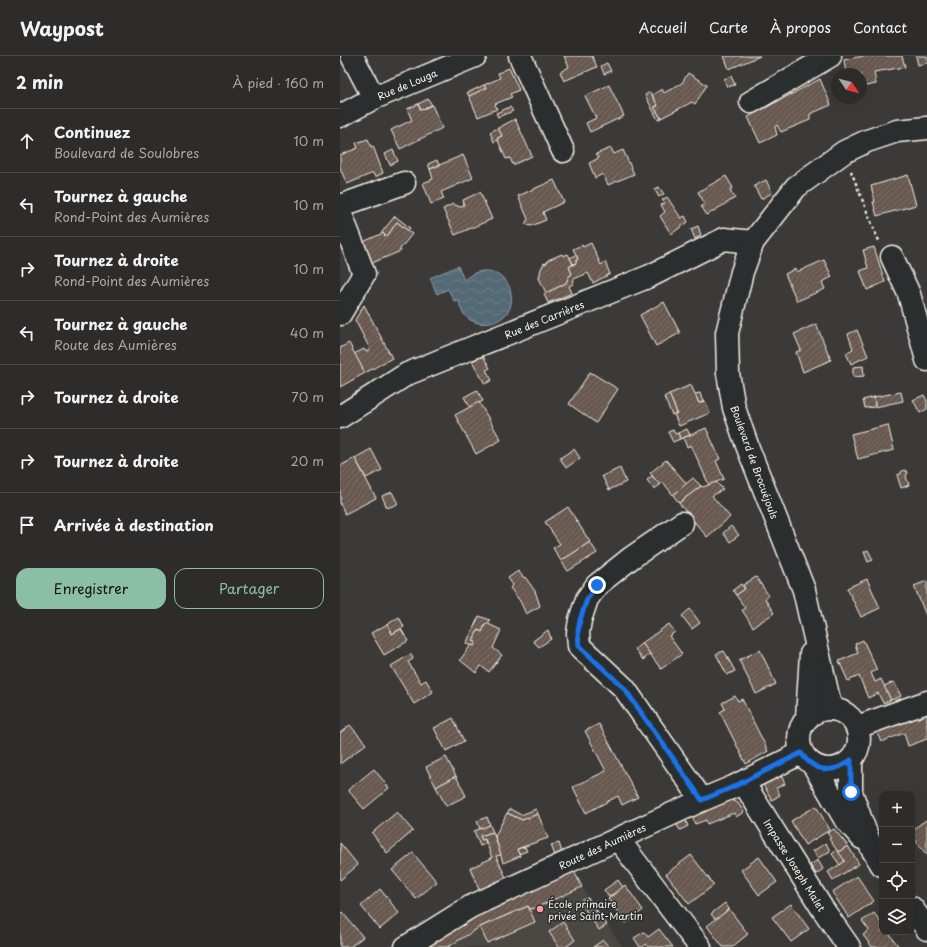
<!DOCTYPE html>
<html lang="fr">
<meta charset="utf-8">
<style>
body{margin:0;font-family:"Playpen Sans",sans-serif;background:#393836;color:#f1f3f6}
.controls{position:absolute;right:12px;bottom:12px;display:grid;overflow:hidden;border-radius:8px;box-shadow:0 4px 16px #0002}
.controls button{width:36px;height:36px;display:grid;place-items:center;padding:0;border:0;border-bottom:1px solid #484847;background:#2d2c2a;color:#f1f3f6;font:20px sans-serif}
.compass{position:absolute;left:491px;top:12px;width:36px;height:36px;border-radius:50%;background:#2d2c2a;box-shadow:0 4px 16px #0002;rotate:125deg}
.stop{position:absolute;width:12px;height:12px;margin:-9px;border:3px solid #1a73e8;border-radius:50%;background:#fff}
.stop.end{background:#1a73e8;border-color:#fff;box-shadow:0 1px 4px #0008}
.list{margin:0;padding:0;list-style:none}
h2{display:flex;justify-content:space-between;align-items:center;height:52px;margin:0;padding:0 16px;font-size:17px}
h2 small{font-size:13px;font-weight:400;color:#a7a7a8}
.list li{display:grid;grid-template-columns:26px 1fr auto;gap:12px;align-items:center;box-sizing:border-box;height:64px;padding:0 16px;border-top:1px solid #484847}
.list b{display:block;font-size:15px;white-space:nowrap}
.list p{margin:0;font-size:13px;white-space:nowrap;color:#a7a7a8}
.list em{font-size:13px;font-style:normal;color:#a7a7a8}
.actions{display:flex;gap:8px;padding:12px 16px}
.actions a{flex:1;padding:9px 0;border:1px solid #8abfa5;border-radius:12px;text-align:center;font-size:14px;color:#8abfa5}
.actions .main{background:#8abfa5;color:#111}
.icon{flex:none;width:22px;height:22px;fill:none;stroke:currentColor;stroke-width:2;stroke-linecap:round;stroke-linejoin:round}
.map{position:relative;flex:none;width:587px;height:891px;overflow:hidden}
header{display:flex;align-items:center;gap:24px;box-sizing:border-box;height:56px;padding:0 20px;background:#2d2c2a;border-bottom:1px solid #484847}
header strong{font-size:19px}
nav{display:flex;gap:22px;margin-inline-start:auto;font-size:14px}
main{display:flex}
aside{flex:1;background:#2d2c2a}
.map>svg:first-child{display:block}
.built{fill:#4c4642}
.water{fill:url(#water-waves);stroke:#939fa4}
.building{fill:url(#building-hatch);stroke:#f4f1e8}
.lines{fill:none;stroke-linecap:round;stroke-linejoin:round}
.minor-casing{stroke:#f4f1e8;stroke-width:25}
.path{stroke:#f4f1e8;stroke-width:2.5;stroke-dasharray:3 3;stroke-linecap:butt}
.minor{stroke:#2a2d2e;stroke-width:22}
.route{stroke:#1a73e8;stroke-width:5}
.poi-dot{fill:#ff9aa2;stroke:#2a2d2e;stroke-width:1.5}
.labels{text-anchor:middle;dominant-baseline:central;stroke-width:3;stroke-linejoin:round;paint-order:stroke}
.street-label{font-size:10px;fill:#f4f1e8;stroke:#2a2d2e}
.poi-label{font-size:10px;fill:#f4f1e8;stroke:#2a2d2e;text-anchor:start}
</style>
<header>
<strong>Waypost</strong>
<nav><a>Accueil</a><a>Carte</a><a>À propos</a><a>Contact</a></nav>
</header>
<main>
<aside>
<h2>2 min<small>À pied · 160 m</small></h2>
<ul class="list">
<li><svg class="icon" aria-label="ahead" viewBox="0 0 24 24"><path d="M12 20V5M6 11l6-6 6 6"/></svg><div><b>Continuez</b><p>Boulevard de Soulobres</p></div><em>10 m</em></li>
<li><svg class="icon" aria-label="left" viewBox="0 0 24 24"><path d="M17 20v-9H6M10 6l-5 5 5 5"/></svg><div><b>Tournez à gauche</b><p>Rond-Point des Aumières</p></div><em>10 m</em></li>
<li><svg class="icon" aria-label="right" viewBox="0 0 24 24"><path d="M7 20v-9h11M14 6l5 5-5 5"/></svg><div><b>Tournez à droite</b><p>Rond-Point des Aumières</p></div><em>10 m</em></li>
<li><svg class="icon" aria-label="left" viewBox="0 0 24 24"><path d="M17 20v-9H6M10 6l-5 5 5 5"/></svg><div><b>Tournez à gauche</b><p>Route des Aumières</p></div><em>40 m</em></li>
<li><svg class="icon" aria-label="right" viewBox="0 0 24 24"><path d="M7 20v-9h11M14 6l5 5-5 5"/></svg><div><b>Tournez à droite</b></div><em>70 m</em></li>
<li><svg class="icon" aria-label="right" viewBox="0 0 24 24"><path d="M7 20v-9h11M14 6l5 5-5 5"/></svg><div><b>Tournez à droite</b></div><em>20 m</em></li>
<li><svg class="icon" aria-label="arrive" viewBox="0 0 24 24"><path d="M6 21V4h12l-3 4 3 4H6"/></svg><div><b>Arrivée à destination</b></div></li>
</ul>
<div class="actions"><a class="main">Enregistrer</a><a>Partager</a></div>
</aside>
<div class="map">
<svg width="587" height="891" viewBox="0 0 587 891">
<defs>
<pattern id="water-waves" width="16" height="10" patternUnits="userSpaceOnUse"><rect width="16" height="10" fill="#526976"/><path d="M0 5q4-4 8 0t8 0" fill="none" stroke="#6c7f8a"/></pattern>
<pattern id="building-hatch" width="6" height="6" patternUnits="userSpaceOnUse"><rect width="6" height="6" fill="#67584f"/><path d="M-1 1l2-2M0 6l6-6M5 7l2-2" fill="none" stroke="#7d7068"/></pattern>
</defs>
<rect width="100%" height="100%" fill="#3c3a38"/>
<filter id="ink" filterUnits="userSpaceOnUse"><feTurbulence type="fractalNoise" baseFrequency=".025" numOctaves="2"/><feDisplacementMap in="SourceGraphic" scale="8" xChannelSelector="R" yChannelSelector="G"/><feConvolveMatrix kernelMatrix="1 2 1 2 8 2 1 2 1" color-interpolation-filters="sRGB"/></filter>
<g filter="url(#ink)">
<!-- built -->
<path class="built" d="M233,813L248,842L283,891H80Z"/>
<!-- water -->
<path class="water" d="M118,210L124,224C133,216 144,212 156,217C162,220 168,226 170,233C182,271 122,282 119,244L114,245L108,233L97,238L90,222Z"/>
<!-- building -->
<g class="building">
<path d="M224,0H252L257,11L224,25L220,16L229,11Z"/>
<path d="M384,0H420L389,13Z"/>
<path d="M523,0H562L565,11L534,16L536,28L521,31V18H506L504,4Z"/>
<path d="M576,0H587V7L578,9Z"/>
<path d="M267,7L271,15L264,18L261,10Z"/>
<path d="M169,12L179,34L170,38L172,41L155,48L157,53L138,61L129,40L146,32L144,29L160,22L158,17Z"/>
<path d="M348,17L367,29L355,48L352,46L321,62L314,51L318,50L312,39L322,33L324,37L342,27Z"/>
<path d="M391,20L395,29L387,31L384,23Z"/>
<path d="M480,23L491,49L470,58V64L441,76L437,69L435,71L437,79L420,87L408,61Z"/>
<path d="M144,29L146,32L129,40L127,37Z"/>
<path d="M269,29L284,60L250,76L246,67L256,62L245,40Z"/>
<path d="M310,36L318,50L314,51L321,62L318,64L305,39Z"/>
<path d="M88,43L92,49L81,54L78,48Z"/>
<path d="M78,48L81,54L92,49L102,72L60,93L51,74L72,64L67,53Z"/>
<path d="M170,51L173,55L158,61L156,57Z"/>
<path d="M175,63L192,100L173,109L170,102L166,103L157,82L162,80L158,72Z"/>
<path d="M158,72L162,80L157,82L158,84L154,86L150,76Z"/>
<path d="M28,83L31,91L33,90L43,117L35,121L33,117L7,128L0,112V99L18,92L16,87Z"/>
<path d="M271,92L274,98L283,94L294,118L268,129L263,118L255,122L249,107L259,102L256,98Z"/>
<path d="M53,94L58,105L50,109L45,98Z"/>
<path d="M123,99L133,122L101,136L104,143L91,148L83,127L93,123L90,113Z"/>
<path d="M97,104L99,109L90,113L88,108Z"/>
<path d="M568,119L576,149L537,160L533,146H535L531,130Z"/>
<path d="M386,120L393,132L390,134L395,142L367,159L361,150L365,148L358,136Z"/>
<path d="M214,124L224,146L203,156L206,164L191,170L185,168L188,163L178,140Z"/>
<path d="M426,124L432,137L421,143L414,130Z"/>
<path d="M319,131L324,138L319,141L314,133Z"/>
<path d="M140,136L152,163L115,179L103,153L113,148L120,151L124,149L123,144Z"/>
<path d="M327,141L341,162L345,160L348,166L331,178L320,160L325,156L321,149L325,147L322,144Z"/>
<path d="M55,160L70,172L68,175L57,166L48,179L45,180L42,176Z"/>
<path d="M57,166L72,178L60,193L61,195L32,207L23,186L43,177L45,180L48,179Z"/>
<path d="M358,170L361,179L355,183L351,173Z"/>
<path d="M251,187L261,209L265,206L270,218L253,227L248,217L234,223L233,228L229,230L232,237L208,247L204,238L226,227L229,220L232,218L229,211L236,207V204L238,203L233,193L242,189L243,191Z"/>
<path d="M534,191L545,226L527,234L520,215L528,212L523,194Z"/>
<path d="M222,198L223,200L228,198L233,208L229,211L232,218L229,220L226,227L206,237L199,222L201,213L204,207L206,208L208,204Z"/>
<path d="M236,199L238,203L236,204V207L233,208L230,202Z"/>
<path d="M484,204L492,221L482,226L485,233L457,245L445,218L455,213L457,216Z"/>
<path d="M324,246L340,277L316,290L300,259Z"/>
<path d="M24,249L52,302L25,317L14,298L24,293L26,296L30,293L15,264Z"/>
<path d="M476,268L491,304L463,316L456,296L461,294L454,278Z"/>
<path d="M517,274L528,300L511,308L506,297L513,293L508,278Z"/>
<path d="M9,287L25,317L0,331V292Z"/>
<path d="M143,300L150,312L146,314L152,324L145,328L132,305Z"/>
<path d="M523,310L524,320L513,321V311Z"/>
<path d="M250,316L278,333L256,367L229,348Z"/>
<path d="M351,329L359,347L365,345L370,357L339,370L334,358L337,357L329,338Z"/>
<path d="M137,334L143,345L130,351L124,341Z"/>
<path d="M561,336L563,345L535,351L534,341Z"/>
<path d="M360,337L363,346L359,347L355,338Z"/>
<path d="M329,338L337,357L332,359L324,341Z"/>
<path d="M584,339L587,345V353L580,357L573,344Z"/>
<path d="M534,341L535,351L525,352L523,344Z"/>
<path d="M139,346L161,384L136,398L115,359Z"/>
<path d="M548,369L554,394L518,403L511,378Z"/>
<path d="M366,372L380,403L376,405L384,423L369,429L351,389L347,391L343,382Z"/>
<path d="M347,373L350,379L340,383L338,377Z"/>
<path d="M333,374L335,378L338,377L340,383L333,386L328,376Z"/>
<path d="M31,393L42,414L26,422L15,402Z"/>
<path d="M234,393L240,402L226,412L220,402Z"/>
<path d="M15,402L36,442L5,458L0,447V410Z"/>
<path d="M326,404L347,428L333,439L323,426L320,429L310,417Z"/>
<path d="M280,412L286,426L269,434L262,420Z"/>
<path d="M564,414L568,416L566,421L569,429L561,432L557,419L561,418V416Z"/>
<path d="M312,420L320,429L314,433L307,424Z"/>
<path d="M353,422L361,430L339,447L333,439Z"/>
<path d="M376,426L383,433L372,440L390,461L367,481L339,447L361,430L363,431Z"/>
<path d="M52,436L58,448L47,452L42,440Z"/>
<path d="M228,451L250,486L221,505L213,492L220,488L205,466Z"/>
<path d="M391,470L399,479L390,486L383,477Z"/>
<path d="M250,486L257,497L228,515L221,505Z"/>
<path d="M528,494L533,504L528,506L524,496Z"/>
<path d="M178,515L184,522L185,521L195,535L200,550L186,558L180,545L170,532L173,529L168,522Z"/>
<path d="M416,521L429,540L425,543L434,557L413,571L402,554L405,552L396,539L405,533L403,529Z"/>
<path d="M527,523L540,552L521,561L507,532Z"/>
<path d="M587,525V562L574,530Z"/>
<path d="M401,528L405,533L396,539L393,534Z"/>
<path d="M350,553L360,567L352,573L342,560Z"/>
<path d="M139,560L150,564L148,568L146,567L142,576L138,574L133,585L136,586L134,590L126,588Z"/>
<path d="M59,561L64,571L52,578L48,568Z"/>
<path d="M146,567L161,574L153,592L162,599L149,616L141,610L136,617L120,604L131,589L134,590L136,586L133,585L138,574L142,576Z"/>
<path d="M48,568L52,578L61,573L68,585L44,599L31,577Z"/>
<path d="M329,568L335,576L329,580L342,598L321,613L302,587Z"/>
<path d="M208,574L211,583L199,591L193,585Z"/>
<path d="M523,584L537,614L531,617L535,626L541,623L551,644L546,646L543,647L538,637L528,642L519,620L508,625L499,605L518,597L515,588Z"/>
<path d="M302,587L310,598L303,604L295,593Z"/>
<path d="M420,594L436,628L416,638L399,604Z"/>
<path d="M384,595L395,615L387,619L376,598Z"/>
<path d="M71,598L73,603L68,606L81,627L86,624L93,636L74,648L51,610Z"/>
<path d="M554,626L561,640L551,644L544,630Z"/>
<path d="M395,640L398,645L402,643L428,695L406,708L380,656L385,653L382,647Z"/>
<path d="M587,655V683L568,690L564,677L541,686L535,672Z"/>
<path d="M113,662L124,685L106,695L94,672Z"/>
<path d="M259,668L298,741L282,749L278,740L246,757L233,731L266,715L245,675Z"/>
<path d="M10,669L26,688L0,708V677Z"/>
<path d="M106,701L116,720L96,731L86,711Z"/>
<path d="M34,713L49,732L24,753L8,734Z"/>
<path d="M441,719L445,728L436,732L440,739L432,744L423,728Z"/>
<path d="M116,720L126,740L106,750L96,731Z"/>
<path d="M389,743L394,745L398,747L404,756L396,761L394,757L367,768L366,764L355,768L351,758Z"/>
<path d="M476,750L490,774L465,789L451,765Z"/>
<path d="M170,753L181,759L196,753L198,758L182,764L167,757Z"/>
<path d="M57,756L73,775L47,797L32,777Z"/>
<path d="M167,757L182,764L198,758L208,782L177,793L180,800L163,807L155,780Z"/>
<path d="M147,761L150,769L140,773L137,765Z"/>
<path d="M344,761L348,770L340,774L334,765Z"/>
<path d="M586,764L587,766V797L586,798L572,780V774Z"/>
<path d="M150,769L153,776L140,780L142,784L145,783L146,788L140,790L134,775Z"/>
<path d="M494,773L508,790L498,796L489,783L491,782L487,777Z"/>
<path d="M153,776L161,799L156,800L167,824L140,836L130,812L152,802L145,783L142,784L140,780Z"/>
<path d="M0,787L18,809L0,824Z"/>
<path d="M219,787L223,799L216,802L211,789Z"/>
<path d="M486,787L490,795L478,802L473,795Z"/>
<path d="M508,790L519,808L493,824L488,816L505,805L498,796Z"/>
<path d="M185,791L187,795L179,798L177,793Z"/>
<path d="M497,794L505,805L500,809L492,798Z"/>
<path d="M73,797L97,826L76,843L52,814Z"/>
<path d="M351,799L374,829L349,848L326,818Z"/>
<path d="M419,801L437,826L419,839L401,814Z"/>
<path d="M478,804L483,813L476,818L470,809Z"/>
<path d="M233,813L242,831L193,853L192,852L190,853L188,850L140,871L108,891H80L132,858Z"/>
<path d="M517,820L534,845L509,862L492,836Z"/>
<path d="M278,824L283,831L269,841L264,834Z"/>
<path d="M285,829L303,854L286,867L268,843Z"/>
<path d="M40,833L59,857L40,873L21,850Z"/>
<path d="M248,842L257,855L250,861L240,845Z"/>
<path d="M385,847L389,853L376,864L371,858Z"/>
<path d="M451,848L469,873L451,886L432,861Z"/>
<path d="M188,850L195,866L147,887L140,871Z"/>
<path d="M389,853L408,878L392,891H383L367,870Z"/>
<path d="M257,855L267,869L259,874L250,861Z"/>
<path d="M2,856L23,881L10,891H0V858Z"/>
<path d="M534,857L542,868V876H548L559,891H532L523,879L529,874L522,865Z"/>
<path d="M223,866L235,884L226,891H219L209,876Z"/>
<path d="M319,873L333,891H308L306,888L303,891H300L294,882L304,876L308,881Z"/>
<path d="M263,884L269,891H253Z"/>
</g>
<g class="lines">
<defs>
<g id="minor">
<path d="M12,0L34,42"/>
<path d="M180,0L223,95"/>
<path d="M411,46L490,0"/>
<path d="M0,60L34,42L135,0"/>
<path d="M0,150L64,127"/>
<path d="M0,156L24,218L0,258"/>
<path d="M552,201L569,238L587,304"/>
<path d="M0,361L67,318L310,220L384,183L413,186"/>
<path d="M342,467L291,502L257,529L247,543L240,564L238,577L239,590L284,632L362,744"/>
<circle cx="489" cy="683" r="30"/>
<path d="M491,653L464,534L408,392L394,352L388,317L387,277L402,216L413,186L456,131L504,96L527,85L557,75L587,72"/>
<path d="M467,662L471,598"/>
<path d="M517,671L587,646"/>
<path d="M511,704V736L522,767L532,793L542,809"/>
<path d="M474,710L505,763L522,782"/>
<path d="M403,726L482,852L509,891"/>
<path d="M278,783L360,891"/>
<path d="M572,852L587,873"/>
<path d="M66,891L130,851L362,744L393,731L461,697"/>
</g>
</defs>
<!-- minor casing -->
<use href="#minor" class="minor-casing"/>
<!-- path -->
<path class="path" d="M511,115L537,181L540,186"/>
<!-- minor -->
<use href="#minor" class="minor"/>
</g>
</g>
<g class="lines" filter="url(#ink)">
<!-- route -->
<path class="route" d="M257,529L247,543L240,564L238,576L239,590L284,632L362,744L393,731L461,697C475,717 493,718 511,704V736"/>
</g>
<!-- markers -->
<circle class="poi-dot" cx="200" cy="853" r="4"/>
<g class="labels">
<!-- street labels -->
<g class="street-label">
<text transform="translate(67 28) rotate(-23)">Rue de Louga</text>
<text transform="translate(204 263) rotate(-22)">Rue des Carrières</text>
<text transform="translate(415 406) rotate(70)">Boulevard de Brocuéjouls</text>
<text transform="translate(262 790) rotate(-25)">Route des Aumières</text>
<text transform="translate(455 809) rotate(58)">Impasse Joseph Malet</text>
</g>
<!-- poi labels -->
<g class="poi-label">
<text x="208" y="847">École primaire<tspan x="208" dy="12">privée Saint-Martin</tspan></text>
</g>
</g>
</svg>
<div class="controls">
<button>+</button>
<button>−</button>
<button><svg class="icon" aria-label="locate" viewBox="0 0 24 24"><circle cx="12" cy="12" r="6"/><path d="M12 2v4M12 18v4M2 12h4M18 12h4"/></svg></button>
<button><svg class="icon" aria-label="layers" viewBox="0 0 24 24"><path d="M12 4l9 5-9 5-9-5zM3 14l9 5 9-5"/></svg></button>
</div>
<svg class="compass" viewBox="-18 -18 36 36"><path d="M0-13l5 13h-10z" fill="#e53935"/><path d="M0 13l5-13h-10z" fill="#a7a7a8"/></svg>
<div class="stop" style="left:511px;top:736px"></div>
<div class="stop end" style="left:257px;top:529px"></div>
</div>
</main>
